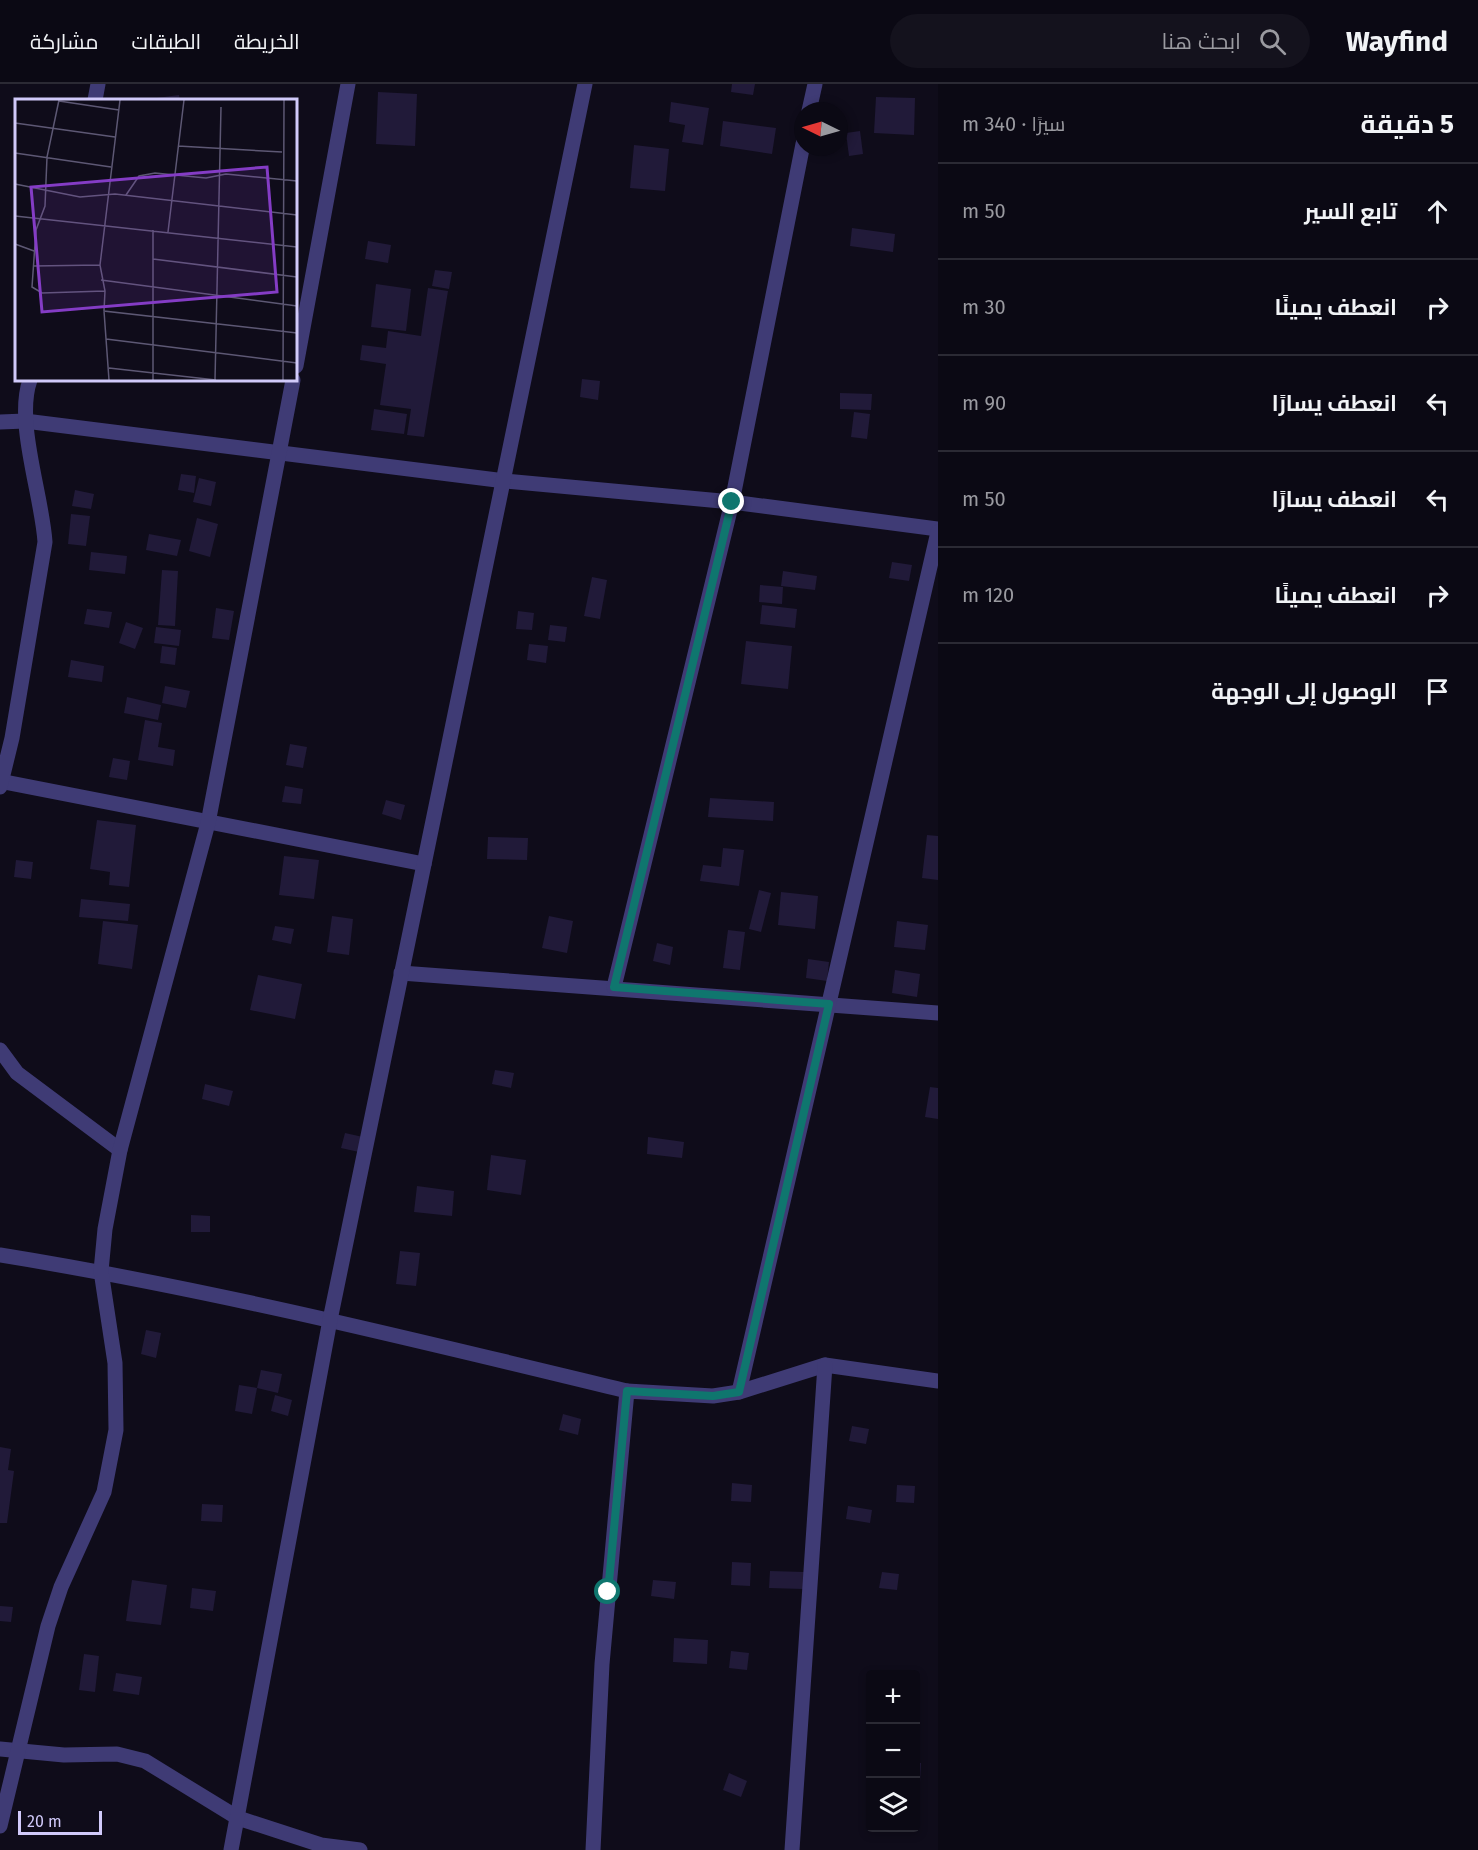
<!DOCTYPE html>
<html lang="ar">
<meta charset="utf-8">
<style>
body{margin:0;font-family:"Fira Sans",Cairo,sans-serif;background:#14121d;color:#f1f3f6;direction:rtl}
.controls{position:absolute;right:18px;bottom:18px;display:grid;overflow:hidden;border-radius:6px;box-shadow:0 3px 9px #0003}
.controls button{width:54px;height:54px;display:grid;place-items:center;padding:0;border:0;border-bottom:2px solid #2b2a34;background:#0b0914;color:#f1f3f6;font:30px sans-serif}
.compass{position:absolute;left:794px;top:18px;width:54px;height:54px;border-radius:50%;background:#0b0914;box-shadow:0 3px 9px #0003;rotate:275deg}
.scale{position:absolute;left:18px;bottom:15px;width:84px;box-sizing:border-box;padding-left:6px;border:3px solid #d1cafa;border-top:0;font-size:16px;line-height:21px;white-space:nowrap;color:#d1cafa;-webkit-text-stroke:4px #0f0c1a;paint-order:stroke}
.stop{position:absolute;width:18px;height:18px;margin:-14px;border:4px solid #0f766e;border-radius:50%;background:#fff}
.stop.end{background:#0f766e;border-color:#fff;box-shadow:0 2px 6px #0008}
.list{margin:0;padding:0;list-style:none}
h2{display:flex;justify-content:space-between;align-items:center;height:78px;margin:0;padding:0 24px;font-size:26px}
h2 small{font-size:20px;font-weight:400;color:#9a9aa0}
.list li{display:grid;grid-template-columns:39px 1fr auto;gap:18px;align-items:center;box-sizing:border-box;height:96px;padding:0 24px;border-top:2px solid #2b2a34}
.list b{display:block;font-size:22px;white-space:nowrap}
.list em{font-size:20px;font-style:normal;color:#9a9aa0}
.icon{flex:none;width:33px;height:33px;fill:none;stroke:currentColor;stroke-width:2;stroke-linecap:round;stroke-linejoin:round}
.map{position:relative;flex:none;width:938px;height:1766px;overflow:hidden;direction:ltr}
header{display:flex;align-items:center;gap:36px;box-sizing:border-box;height:84px;padding:0 30px;background:#0b0914;border-bottom:2px solid #2b2a34}
header strong{font-size:28px}
nav{display:flex;gap:33px;margin-inline-start:auto;font-size:21px}
.search{width:420px;height:54px;background:#14121d;display:flex;align-items:center;gap:15px;box-sizing:border-box;padding:0 21px;border-radius:33px;color:#9a9aa0;font-size:22px}
main{display:flex}
aside{flex:1;background:#0b0914}
.map>svg:first-child{display:block}
.building{fill:#211a39}
.lines{fill:none;stroke-linecap:round;stroke-linejoin:round}
.minor{stroke:#3f3b75;stroke-width:15}
.route{stroke:#0f766e;stroke-width:8}
.inset-road{fill:none;stroke:#5d5874;stroke-width:1.5}
.view{fill:#843cc5;fill-opacity:0.15;stroke:#843cc5;stroke-width:3}
.inset-edge{fill:none;stroke:#d1cafa;stroke-width:3}
</style>
<header>
<strong>Wayfind</strong>
<div class="search"><svg class="icon" aria-label="search" viewBox="0 0 24 24"><circle cx="10" cy="10" r="6"/><path d="M15 15l6 6"/></svg>ابحث هنا</div>
<nav><a>الخريطة</a><a>الطبقات</a><a>مشاركة</a></nav>
</header>
<main>
<aside>
<h2>5 دقيقة<small>سيرًا · 340 m</small></h2>
<ul class="list">
<li><svg class="icon" aria-label="ahead" viewBox="0 0 24 24"><path d="M12 20V5M6 11l6-6 6 6"/></svg><div><b>تابع السير</b></div><em>50 m</em></li>
<li><svg class="icon" aria-label="right" viewBox="0 0 24 24"><path d="M7 20v-9h11M14 6l5 5-5 5"/></svg><div><b>انعطف يمينًا</b></div><em>30 m</em></li>
<li><svg class="icon" aria-label="left" viewBox="0 0 24 24"><path d="M17 20v-9H6M10 6l-5 5 5 5"/></svg><div><b>انعطف يسارًا</b></div><em>90 m</em></li>
<li><svg class="icon" aria-label="left" viewBox="0 0 24 24"><path d="M17 20v-9H6M10 6l-5 5 5 5"/></svg><div><b>انعطف يسارًا</b></div><em>50 m</em></li>
<li><svg class="icon" aria-label="right" viewBox="0 0 24 24"><path d="M7 20v-9h11M14 6l5 5-5 5"/></svg><div><b>انعطف يمينًا</b></div><em>120 m</em></li>
<li><svg class="icon" aria-label="arrive" viewBox="0 0 24 24"><path d="M6 21V4h12l-3 4 3 4H6"/></svg><div><b>الوصول إلى الوجهة</b></div></li>
</ul>
</aside>
<div class="map">
<svg width="938" height="1766" viewBox="0 0 938 1766">
<rect width="100%" height="100%" fill="#0f0c1a"/>
<!-- building -->
<g class="building">
<path d="M732,0H755L753,11L731,8Z"/>
<path d="M378,8L417,10L415,62L376,60Z"/>
<path d="M179,11L180,16H149V15Z"/>
<path d="M876,13L915,14L914,51L874,49Z"/>
<path d="M671,18L709,24L703,61L682,58L685,41L669,38Z"/>
<path d="M723,37L776,44L772,70L720,62Z"/>
<path d="M860,47L863,70L849,72L846,49Z"/>
<path d="M634,61L669,65L665,107L630,104Z"/>
<path d="M852,144L895,150L893,168L850,162Z"/>
<path d="M368,157L391,161L388,179L365,175Z"/>
<path d="M435,186L452,188L449,205L432,202Z"/>
<path d="M376,200L411,205L406,247L371,243Z"/>
<path d="M428,204L448,207L424,353L407,351L411,325L380,321L386,280L360,276L362,261L386,264L388,247L421,252Z"/>
<path d="M582,295L600,297L598,316L580,313Z"/>
<path d="M840,309L872,310L871,326L840,325Z"/>
<path d="M374,325L407,330L404,350L371,346Z"/>
<path d="M854,328L870,330L867,355L851,353Z"/>
<path d="M181,390L196,392L194,409L178,406Z"/>
<path d="M199,394L216,398L211,422L193,418Z"/>
<path d="M75,406L94,410L91,425L72,422Z"/>
<path d="M71,430L90,432L86,462L68,460Z"/>
<path d="M197,434L218,440L210,473L189,467Z"/>
<path d="M149,450L181,456L177,472L146,466Z"/>
<path d="M91,468L127,472L125,490L89,486Z"/>
<path d="M892,478L912,481L909,497L889,494Z"/>
<path d="M162,486L178,487L175,542L158,541Z"/>
<path d="M783,487L817,492L815,506L781,502Z"/>
<path d="M592,493L607,496L600,535L584,532Z"/>
<path d="M760,501L783,503L782,520L759,518Z"/>
<path d="M762,521L797,525L795,544L760,540Z"/>
<path d="M216,524L234,527L229,556L212,554Z"/>
<path d="M87,525L112,528L109,544L84,540Z"/>
<path d="M518,527L534,529L532,546L516,545Z"/>
<path d="M126,538L143,544L135,565L119,559Z"/>
<path d="M550,541L567,543L565,558L548,556Z"/>
<path d="M156,543L181,546L179,562L154,559Z"/>
<path d="M746,557L792,562L788,605L741,600Z"/>
<path d="M529,560L548,562L546,579L527,576Z"/>
<path d="M162,562L177,564L175,581L160,579Z"/>
<path d="M71,576L104,582L102,598L68,593Z"/>
<path d="M165,602L190,607L186,624L162,619Z"/>
<path d="M127,613L161,621L158,636L124,629Z"/>
<path d="M145,636L162,639L158,663L175,666L173,682L138,676Z"/>
<path d="M290,660L307,663L303,684L286,681Z"/>
<path d="M113,674L130,677L127,696L109,693Z"/>
<path d="M285,702L303,705L301,720L282,718Z"/>
<path d="M710,714L774,718L773,737L708,733Z"/>
<path d="M386,716L405,721L401,736L382,730Z"/>
<path d="M97,736L136,741L129,803L109,801L110,788L90,785Z"/>
<path d="M927,751L938,752V796L922,794Z"/>
<path d="M488,753L528,754L527,776L487,775Z"/>
<path d="M723,764L744,766L739,802L700,797L703,781L721,783Z"/>
<path d="M284,772L319,776L314,815L279,811Z"/>
<path d="M16,776L33,778L31,795L14,793Z"/>
<path d="M759,806L771,809L761,848L749,845Z"/>
<path d="M781,808L818,812L815,845L778,841Z"/>
<path d="M81,815L130,820L128,837L79,833Z"/>
<path d="M332,832L353,835L349,871L327,868Z"/>
<path d="M549,832L573,837L567,869L542,864Z"/>
<path d="M103,837L138,841L132,885L98,880Z"/>
<path d="M897,837L928,841L925,866L894,863Z"/>
<path d="M275,842L294,845L291,860L272,856Z"/>
<path d="M728,846L745,848L740,886L723,884Z"/>
<path d="M657,859L673,863L670,881L653,877Z"/>
<path d="M808,875L829,878L827,897L806,894Z"/>
<path d="M895,886L920,890L917,913L892,909Z"/>
<path d="M258,891L302,900L295,935L250,926Z"/>
<path d="M495,986L514,989L511,1004L492,1000Z"/>
<path d="M205,1000L233,1007L229,1022L202,1015Z"/>
<path d="M930,1003L938,1004V1035L925,1033Z"/>
<path d="M345,1049L363,1053L359,1068L341,1064Z"/>
<path d="M648,1053L684,1058L682,1074L647,1070Z"/>
<path d="M491,1071L526,1076L521,1111L487,1106Z"/>
<path d="M417,1102L454,1107L452,1132L414,1128Z"/>
<path d="M191,1131L210,1132V1148H191Z"/>
<path d="M400,1167L420,1169L416,1202L396,1200Z"/>
<path d="M146,1246L161,1249L156,1274L141,1270Z"/>
<path d="M261,1286L282,1290L278,1309L257,1304Z"/>
<path d="M239,1301L257,1304L252,1330L235,1327Z"/>
<path d="M275,1311L292,1316L288,1332L271,1327Z"/>
<path d="M563,1330L581,1335L578,1351L559,1346Z"/>
<path d="M852,1342L869,1345L866,1360L849,1357Z"/>
<path d="M0,1363L11,1365L8,1386L14,1387L7,1439H0Z"/>
<path d="M732,1399L752,1401L751,1418L731,1417Z"/>
<path d="M897,1401L915,1402L914,1419L896,1418Z"/>
<path d="M202,1420L223,1421L222,1438L201,1437Z"/>
<path d="M848,1422L872,1426L870,1439L846,1435Z"/>
<path d="M732,1478L751,1479L750,1502L731,1501Z"/>
<path d="M770,1487L804,1488L803,1505L769,1504Z"/>
<path d="M882,1488L899,1490L897,1506L879,1504Z"/>
<path d="M132,1496L167,1501L161,1541L126,1537Z"/>
<path d="M653,1496L676,1498L674,1515L651,1512Z"/>
<path d="M192,1504L216,1507L213,1527L190,1524Z"/>
<path d="M0,1522L13,1523L11,1538L0,1537Z"/>
<path d="M674,1554L708,1556L707,1580L673,1578Z"/>
<path d="M731,1567L749,1569L747,1586L729,1584Z"/>
<path d="M84,1570L99,1572L95,1608L79,1606Z"/>
<path d="M116,1589L142,1593L139,1611L113,1607Z"/>
<path d="M916,1679H921L920,1698L916,1697Z"/>
<path d="M729,1689L747,1697L741,1713L723,1706Z"/>
</g>
<g class="lines">
<!-- minor -->
<g class="minor">
<path d="M95,16L98,0"/>
<path d="M809,27L815,0"/>
<path d="M296,282L348,0"/>
<path d="M0,338L25,337L505,397L732,418L938,445"/>
<path d="M0,697L424,780"/>
<path d="M0,703L12,654L45,458C42,411 15,338 30,296"/>
<path d="M401,889L938,929"/>
<path d="M614,903L732,418L803,60"/>
<path d="M0,966L17,989L120,1066"/>
<path d="M0,1171C211,1205 419,1257 627,1307"/>
<path d="M739,1308L938,448"/>
<path d="M0,1665L64,1671L117,1670L145,1677L238,1734L321,1761L360,1766"/>
<path d="M0,1742L48,1542L61,1503L104,1408L116,1346L115,1279L101,1187L105,1145L120,1066L208,739L293,296"/>
<path d="M231,1766L330,1236L585,0"/>
<path d="M593,1766L602,1580L627,1307L713,1312L739,1308L825,1281L938,1297"/>
<path d="M792,1766L825,1281"/>
</g>
</g>
<g class="lines">
<!-- route -->
<path class="route" d="M608,1508L627,1307L713,1312L739,1308L829,920L614,903L732,418"/>
</g>
<!-- overview -->
<g transform="translate(15 15)">
<rect width="282" height="282" fill="#0f0c1a"/>
<path class="inset-road" d="M44,1L32,58L30,107L21,131L17,188L27,194L90,192M44,2L104,11M0,24L100,38M163,47L267,53M0,54L96,68M0,85L65,98L100,95L282,116M111,96L124,77L140,74L191,79L211,75L282,82M0,117L282,148M138,131V281M153,133L169,1M0,145L19,152M138,160L282,178M85,166L105,1M18,167L85,166L90,192L89,212L282,234M86,181L282,207M89,212L94,281M91,240L282,264M94,269L201,281M200,281L206,8M268,281L269,1"/>
<path class="view" d="M252,68L262,193L27,213L16,88Z"/>
<rect width="282" height="282" class="inset-edge"/>
</g>
</svg>
<div class="controls">
<button>+</button>
<button>−</button>
<button><svg class="icon" aria-label="layers" viewBox="0 0 24 24"><path d="M12 4l9 5-9 5-9-5zM3 14l9 5 9-5"/></svg></button>
</div>
<svg class="compass" viewBox="-18 -18 36 36"><path d="M0-13l5 13h-10z" fill="#e53935"/><path d="M0 13l5-13h-10z" fill="#9a9aa0"/></svg>
<div class="scale">20 m</div>
<div class="stop" style="left:608px;top:1508px"></div>
<div class="stop end" style="left:732px;top:418px"></div>
</div>
</main>
